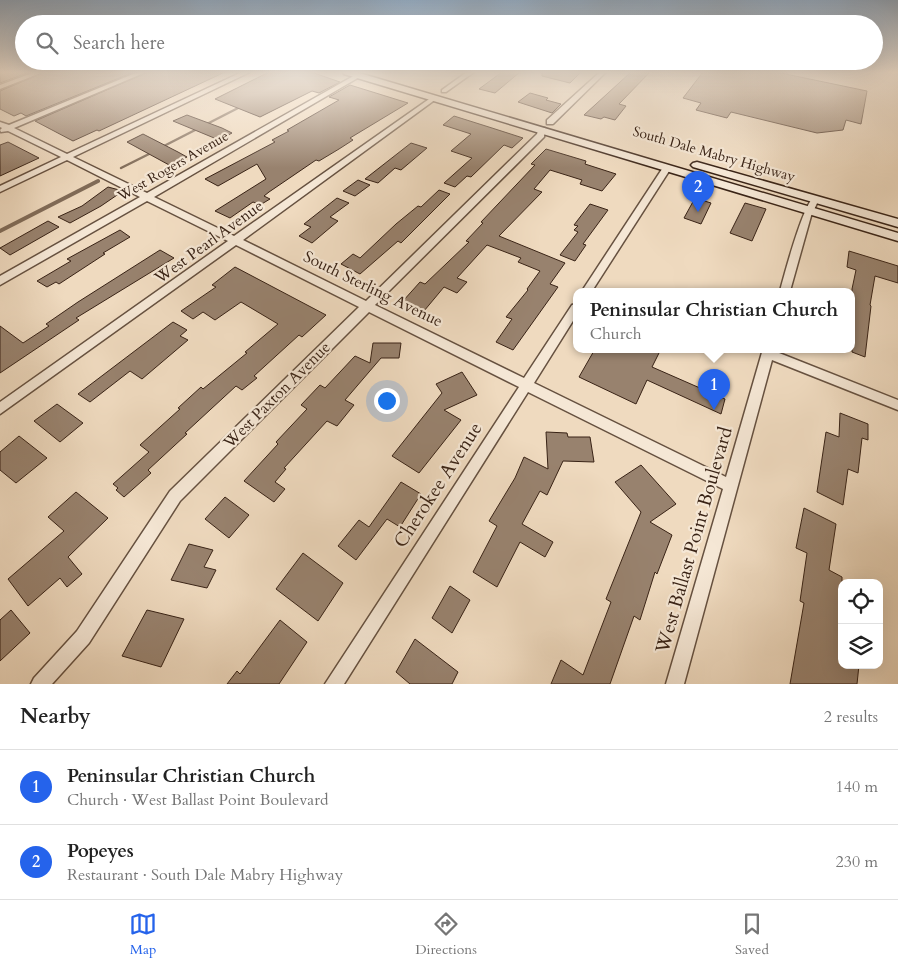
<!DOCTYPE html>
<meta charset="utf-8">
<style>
body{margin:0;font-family:Cardo,serif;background:#f2f2f2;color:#222}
.controls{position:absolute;right:15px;bottom:15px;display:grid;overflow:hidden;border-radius:10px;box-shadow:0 5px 20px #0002}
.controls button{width:45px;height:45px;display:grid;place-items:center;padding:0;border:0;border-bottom:1px solid #e0e0e0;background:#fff;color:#222;font:25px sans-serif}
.you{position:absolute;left:386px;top:400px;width:18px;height:18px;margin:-12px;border:4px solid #fff;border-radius:50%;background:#1a73e8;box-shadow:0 0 0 8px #1a73e833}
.badge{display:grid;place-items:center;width:32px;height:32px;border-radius:50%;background:#2563eb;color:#fff;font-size:16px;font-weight:700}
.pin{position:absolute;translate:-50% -41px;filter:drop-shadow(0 1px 2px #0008)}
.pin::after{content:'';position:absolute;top:26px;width:18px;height:15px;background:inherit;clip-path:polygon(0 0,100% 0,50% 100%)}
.popup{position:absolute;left:573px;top:288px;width:282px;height:65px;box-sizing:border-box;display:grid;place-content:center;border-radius:10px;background:#fff;filter:drop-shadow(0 1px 4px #0005);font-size:16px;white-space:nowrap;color:#767676}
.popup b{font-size:19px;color:#222}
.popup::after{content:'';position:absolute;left:50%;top:100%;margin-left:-10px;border:10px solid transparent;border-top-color:#fff}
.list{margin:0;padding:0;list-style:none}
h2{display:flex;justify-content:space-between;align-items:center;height:65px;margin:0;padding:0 20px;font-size:21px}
h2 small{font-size:16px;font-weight:400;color:#767676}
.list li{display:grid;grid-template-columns:32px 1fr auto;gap:15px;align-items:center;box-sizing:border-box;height:75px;padding:0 20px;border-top:1px solid #e0e0e0}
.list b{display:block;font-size:19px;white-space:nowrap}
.list p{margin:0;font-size:16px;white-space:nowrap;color:#767676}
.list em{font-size:16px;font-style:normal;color:#767676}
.icon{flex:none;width:28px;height:28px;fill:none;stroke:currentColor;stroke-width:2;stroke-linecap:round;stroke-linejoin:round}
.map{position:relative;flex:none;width:898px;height:684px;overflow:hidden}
.search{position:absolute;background:#fff;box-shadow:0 5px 20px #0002;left:15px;right:15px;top:15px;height:55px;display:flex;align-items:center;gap:12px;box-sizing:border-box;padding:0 18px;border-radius:28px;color:#767676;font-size:19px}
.sheet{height:215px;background:#fff}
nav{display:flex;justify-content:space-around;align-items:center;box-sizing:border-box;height:70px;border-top:1px solid #e0e0e0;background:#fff;font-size:14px;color:#767676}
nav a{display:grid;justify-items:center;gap:2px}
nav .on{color:#2563eb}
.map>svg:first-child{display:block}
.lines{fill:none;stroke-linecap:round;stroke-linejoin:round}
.stream-far1{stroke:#816c59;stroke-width:2.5}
.stream{stroke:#816c59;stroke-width:4}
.building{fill:#98826e;stroke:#392316}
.minor-casing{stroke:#665140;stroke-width:3}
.secondary-casing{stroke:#392316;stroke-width:3}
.minor{fill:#f5e7d5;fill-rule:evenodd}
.secondary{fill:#f5e7d5;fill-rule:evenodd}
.labels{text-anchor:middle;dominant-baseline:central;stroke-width:4.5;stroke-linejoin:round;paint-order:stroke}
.far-street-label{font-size:14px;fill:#392316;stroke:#f5e7d5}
.street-label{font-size:16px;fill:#392316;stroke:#f5e7d5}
.near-street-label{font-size:19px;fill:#392316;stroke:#f5e7d5}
</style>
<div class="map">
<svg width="898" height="684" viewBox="0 0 898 684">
<rect width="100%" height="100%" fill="#efdabf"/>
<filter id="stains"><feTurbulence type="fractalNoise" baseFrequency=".004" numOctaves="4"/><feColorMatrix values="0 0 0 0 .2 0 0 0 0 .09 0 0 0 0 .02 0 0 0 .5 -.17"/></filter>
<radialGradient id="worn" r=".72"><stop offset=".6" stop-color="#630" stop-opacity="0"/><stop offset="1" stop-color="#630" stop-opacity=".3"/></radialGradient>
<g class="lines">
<!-- stream-far1 -->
<g class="stream-far1">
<path d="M160,148L242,106"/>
<path d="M121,168L153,152"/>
</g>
<!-- stream -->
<path class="stream" d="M0,231L98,181"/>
</g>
<!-- building -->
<g class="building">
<path d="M0,72H30L0,83Z"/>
<path d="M45,72H134L26,116L21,113L14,116L0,109V91Z"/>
<path d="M148,72H225L99,131L97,130L73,141L35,121Z"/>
<path d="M269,72H311L340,82L319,93L312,91L260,117L215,99Z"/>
<path d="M502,72H520L495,93L479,89Z"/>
<path d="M542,72H581L570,83L542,76Z"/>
<path d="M631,72H650L619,104L626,106L615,120L604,117L601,119L584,115Z"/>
<path d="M703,72H776L867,91L861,124L846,120L843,130L817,133L731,112L727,118L696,110L701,103L683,98Z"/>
<path d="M350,85L408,103L350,138L353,140L339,149L319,161L316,160L269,192L264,196L270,199L260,205L253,202L230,218L215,211L266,179L257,164L218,186L205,179L275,142L272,140L289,131L287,130L339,100L329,97Z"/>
<path d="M530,93L548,98L546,100L561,104L552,113L518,102Z"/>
<path d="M187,115L222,128L232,133L219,140L173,121Z"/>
<path d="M454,116L492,128L523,138L512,148L504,145L471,177L467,176L455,187L444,183L472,158L451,151L471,134L443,125Z"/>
<path d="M143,134L178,152L187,157L171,166L127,142Z"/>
<path d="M8,142L39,158L0,176V145Z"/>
<path d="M411,143L427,148L401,170L395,168L378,183L365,179Z"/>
<path d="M546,149L586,161L585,164L616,174L602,191L580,184L582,180L550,170L534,189L542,192L499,236L565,263L550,284L558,287L513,350L496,342L512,319L506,317L528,290L527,289L540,271L518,262L521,258L487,245L457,278L467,282L457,293L444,287L424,311L403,301L420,282L425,284L469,242L466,241L483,223L481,222L535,165L531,164Z"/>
<path d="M358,180L370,185L355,196L343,191Z"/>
<path d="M108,187L123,191L101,206L70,223L58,217L82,206Z"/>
<path d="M439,190L450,194L401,243L398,241L360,274L341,264L353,254L360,258L396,224L418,206L421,207Z"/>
<path d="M337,198L349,203L330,217L338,221L312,243L299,236L311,227L304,224Z"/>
<path d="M695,198L711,203L701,224L684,218Z"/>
<path d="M745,203L766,209L752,241L730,233Z"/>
<path d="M590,204L608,210L583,244L586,245L575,261L560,255L578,232L574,230L578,226L574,225Z"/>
<path d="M48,221L59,227L10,255L0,248Z"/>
<path d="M120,230L130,237L103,253L105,254L59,284L56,282L47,287L37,281L71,261L67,259Z"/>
<path d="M160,250L174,258L76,318L79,320L0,373V326L23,343L49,326L46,324L78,302Z"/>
<path d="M849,251L898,266V283L875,276L870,305L871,306L865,357L852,352V289L856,270L847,267Z"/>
<path d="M235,267L326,315L302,337L299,335L254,376L257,378L242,390L236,386L185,433L187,434L148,470L151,473L124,497L116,490L118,488L113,484L149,452L140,445L180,409L178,408L201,387L203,389L247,353L245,352L278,324L241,302L215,320L203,312L193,319L181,311L216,287L212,285Z"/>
<path d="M173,322L187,330L180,336L188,340L142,379L130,371L90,402L78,394Z"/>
<path d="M373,343H401L399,358H381L345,400L354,405L337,426L327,421L284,468L286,469L275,482L285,489L274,502L244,481L278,444L276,442L307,409L301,405L320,385L325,388L355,356L370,363Z"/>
<path d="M595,349H661L652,367L725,399L721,414L647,380L636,404L579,377Z"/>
<path d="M462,372L477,395L444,410L461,420L419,473L392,456L442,393L436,384Z"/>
<path d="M57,404L83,423L60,442L34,421Z"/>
<path d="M840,413L868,424V440L862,438L858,473L848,469L843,505L817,492L826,432L839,437Z"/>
<path d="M546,432L567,433L568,437H590L594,462L563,461L547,495L540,491L522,524L553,542L545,557L520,542L497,587L473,572L497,526L489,521L515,478L524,457L548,469Z"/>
<path d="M19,436L47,458L16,483L0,470V452Z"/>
<path d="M641,465L676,504L650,522L672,535L657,574L655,572L640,620L634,616L610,684H551L561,660L583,675L611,602L606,599L641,512L615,482Z"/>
<path d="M401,482L421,494L400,527L387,519L356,560L338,546L359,520L369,527Z"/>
<path d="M76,492L108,518L68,557L82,574L67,587L60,578L28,606L8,579L64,531L48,517Z"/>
<path d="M225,497L249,515L229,538L205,519Z"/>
<path d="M804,508L836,524L829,570L842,577V616L839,639L842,640V665H859L857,684H790L804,603L800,601L807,553L796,548Z"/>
<path d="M189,544L213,550L204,567L216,570L207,588L171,580Z"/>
<path d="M303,553L343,583L318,621L276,589Z"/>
<path d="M450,586L470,600L452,633L432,618Z"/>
<path d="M11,610L30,633L0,661V620Z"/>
<path d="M147,610L184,619L161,667L122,656Z"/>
<path d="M280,620L307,642L279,684H227L237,671L240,674Z"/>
<path d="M415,639L458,672L452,684H410L396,672Z"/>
</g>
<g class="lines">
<defs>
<g id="minor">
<path d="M35,72H43L0,89V85Z"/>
<path d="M138,72H146L14,128L67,154L242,72H250L73,157L147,193L357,74H361V76L154,197L234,236L432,97H436V99L243,240L366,301L537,134L539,128H545L544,137L375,305L524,378L572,305L576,304V316L534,383L726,477L763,349H775L774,351L898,400V410L772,360L684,684H666L723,489L528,392L344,684H325L519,387L369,312L180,501L89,643L52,684H31L34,678L77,631L170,491L359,307L236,245L0,414V402L228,241L147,201L0,285V276L140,197L67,160L0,192V186L61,157L8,131L1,132L0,130L2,128L0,127V122L9,125Z"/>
<path d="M467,72H474L446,92H442V90Z"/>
<path d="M600,72H606L553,124H547V120Z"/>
<path d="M664,166L671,168L592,291H582Z"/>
<path d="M815,196L819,199L811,216L790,291H780C784,276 804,201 815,196Z"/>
</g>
<g id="secondary">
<path d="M343,72H356L898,233V241L344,74Z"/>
<path d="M697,162L898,219V227L693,167L691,165L693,163Z"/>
</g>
</defs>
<!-- minor casing -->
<use href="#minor" class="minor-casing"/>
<!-- secondary casing -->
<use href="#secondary" class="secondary-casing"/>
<!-- minor -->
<use href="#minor" class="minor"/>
<!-- secondary -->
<use href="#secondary" class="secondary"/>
</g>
<!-- sky -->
<linearGradient id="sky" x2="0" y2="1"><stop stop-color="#92aac1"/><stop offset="0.43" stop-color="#f8eee2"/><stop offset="1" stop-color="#f8eee2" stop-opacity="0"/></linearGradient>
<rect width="898" height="168" fill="url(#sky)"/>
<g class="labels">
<!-- far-street labels -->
<g class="far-street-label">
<text transform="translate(714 154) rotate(16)">South Dale Mabry Highway</text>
<text transform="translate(173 166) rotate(-30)">West Rogers Avenue</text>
</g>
<!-- street labels -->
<g class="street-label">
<text transform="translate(209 242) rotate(-36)">West Pearl Avenue</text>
<text transform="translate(373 289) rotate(26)">South Sterling Avenue</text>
<text transform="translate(277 395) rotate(-45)">West Paxton Avenue</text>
</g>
<!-- near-street labels -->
<g class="near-street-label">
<text transform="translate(438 485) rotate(-57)">Cherokee Avenue</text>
<text transform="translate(694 540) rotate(-74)">West Ballast Point Boulevard</text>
</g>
</g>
<rect width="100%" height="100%" filter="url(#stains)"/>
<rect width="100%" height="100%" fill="url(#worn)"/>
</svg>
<div class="controls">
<button><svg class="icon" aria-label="locate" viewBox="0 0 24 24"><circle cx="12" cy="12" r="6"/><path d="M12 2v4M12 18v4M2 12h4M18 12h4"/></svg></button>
<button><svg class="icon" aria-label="layers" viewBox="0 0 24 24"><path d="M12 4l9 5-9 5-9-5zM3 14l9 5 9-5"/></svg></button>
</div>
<div class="you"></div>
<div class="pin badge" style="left:714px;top:410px">1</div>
<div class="popup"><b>Peninsular Christian Church</b>Church</div>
<div class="pin badge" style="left:698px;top:212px">2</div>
<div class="search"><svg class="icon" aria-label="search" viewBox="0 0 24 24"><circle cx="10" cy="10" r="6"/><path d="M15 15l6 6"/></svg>Search here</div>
</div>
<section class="sheet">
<h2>Nearby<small>2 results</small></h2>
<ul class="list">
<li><span class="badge">1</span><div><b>Peninsular Christian Church</b><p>Church · West Ballast Point Boulevard</p></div><em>140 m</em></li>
<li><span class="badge">2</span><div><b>Popeyes</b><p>Restaurant · South Dale Mabry Highway</p></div><em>230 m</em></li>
</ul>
</section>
<nav>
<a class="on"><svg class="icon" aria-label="map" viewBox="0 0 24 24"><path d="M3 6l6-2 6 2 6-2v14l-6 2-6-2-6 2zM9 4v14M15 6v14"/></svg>Map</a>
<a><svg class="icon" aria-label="directions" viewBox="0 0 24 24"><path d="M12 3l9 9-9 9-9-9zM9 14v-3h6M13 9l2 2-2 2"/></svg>Directions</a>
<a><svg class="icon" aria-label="saved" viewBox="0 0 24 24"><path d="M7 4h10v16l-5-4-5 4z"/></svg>Saved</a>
</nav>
